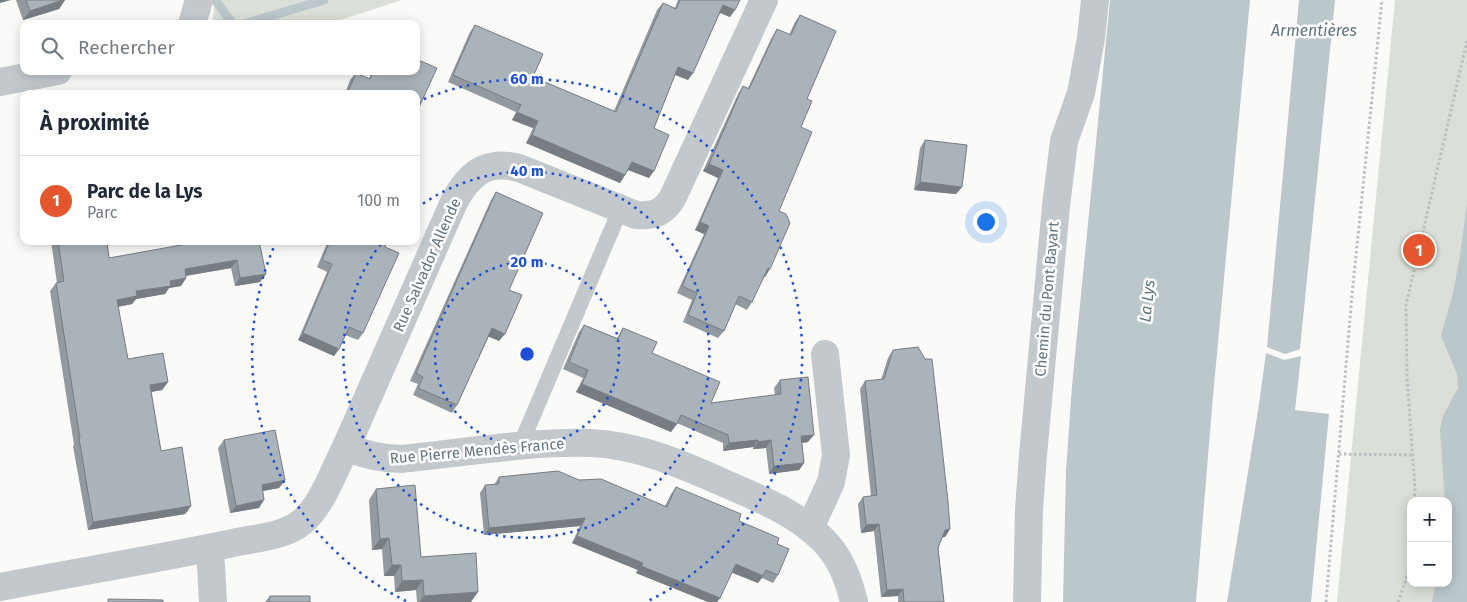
<!DOCTYPE html>
<html lang="fr">
<meta charset="utf-8">
<style>
body{margin:0;font-family:"Fira Sans",sans-serif;background:#f6f6f7;color:#1f2937}
.controls{position:absolute;right:15px;bottom:15px;display:grid;overflow:hidden;border-radius:10px;box-shadow:0 2px 12px #0003}
.controls button{width:45px;height:45px;display:grid;place-items:center;padding:0;border:0;border-bottom:1px solid #e0e1e3;background:#fff;color:#1f2937;font:25px sans-serif}
.you{position:absolute;left:985px;top:221px;width:18px;height:18px;margin:-12px;border:4px solid #fff;border-radius:50%;background:#1a73e8;box-shadow:0 0 0 8px #1a73e833}
.badge{display:grid;place-items:center;width:32px;height:32px;border-radius:50%;background:#e4572e;color:#fff;font-size:16px;font-weight:700}
.pin{position:absolute;translate:-50% -50%;border:2px solid #fff;box-shadow:0 1px 5px #0006}
.list{margin:0;padding:0;list-style:none}
h2{display:flex;justify-content:space-between;align-items:center;height:65px;margin:0;padding:0 20px;font-size:21px}
h2 small{font-size:16px;font-weight:400;color:#747a83}
.list li{display:grid;grid-template-columns:32px 1fr auto;gap:15px;align-items:center;box-sizing:border-box;height:90px;padding:0 20px;border-top:1px solid #e0e1e3}
.list b{display:block;font-size:19px;white-space:nowrap}
.list p{margin:0;font-size:16px;white-space:nowrap;color:#747a83}
.list em{font-size:16px;font-style:normal;color:#747a83}
.icon{flex:none;width:28px;height:28px;fill:none;stroke:currentColor;stroke-width:2;stroke-linecap:round;stroke-linejoin:round}
.map{position:relative;flex:none;width:1467px;height:602px;overflow:hidden}
.search{position:absolute;background:#fff;box-shadow:0 2px 12px #0003;left:20px;top:20px;width:400px;height:55px;display:flex;align-items:center;gap:12px;box-sizing:border-box;padding:0 18px;border-radius:10px;color:#747a83;font-size:19px}
.panel{position:absolute;background:#fff;box-shadow:0 2px 12px #0003;left:20px;top:90px;width:400px;height:155px;border-radius:10px}
.map>svg:first-child{display:block}
.green{fill:#dadfd7;fill-rule:evenodd}
.water{fill:#bbc7cb}
.lines{fill:none;stroke-linecap:round;stroke-linejoin:round}
.stream{stroke:#bbc7cb;stroke-width:9}
.path{stroke:#bbbfc2;stroke-width:3;stroke-dasharray:2.5 2.5;stroke-linecap:butt}
.lane{stroke:#c3c8cc;stroke-width:16}
.street{stroke:#c3c8cc;stroke-width:28}
.wall{fill:#929a9f}
.shaded-wall{fill:#777d82}
.building{fill:#aab3b9;stroke:#777d82}
.ring{fill:none;stroke:#1d4ed8;stroke-width:2.5;stroke-dasharray:2.5 5}
.labels{text-anchor:middle;dominant-baseline:central;stroke-width:5;stroke-linejoin:round;paint-order:stroke}
.street-label{font-size:15px;fill:#657683;stroke:#fff}
.water-label{font-size:16px;font-style:italic;fill:#60757c;stroke:#fff}
.centre{fill:#1d4ed8;stroke:#fff;stroke-width:2.5}
.ring-label{font-size:15px;text-anchor:middle;font-weight:bold;fill:#1d4ed8;stroke:#fff;stroke-width:5;stroke-linejoin:round;paint-order:stroke}
</style>
<div class="map">
<svg width="1467" height="602" viewBox="0 0 1467 602">
<rect width="100%" height="100%" fill="#fafaf8"/>
<!-- green -->
<g class="green">
<path d="M214,0H402L328,24H213Z"/>
<path d="M1395,0H1467V602H1337ZM1411,501H1448V583H1411Z"/>
</g>
<!-- water -->
<g class="water">
<path d="M1110,0H1250L1213,396L1196,602H1063L1066,471L1072,386Z"/>
<path d="M1299,0H1335L1300,349L1285,354L1267,347Z"/>
<path d="M1467,204V602H1432L1436,583H1448V501H1445L1440,430L1443,416L1458,388L1457,374L1441,336L1453,293L1460,255Z"/>
<path d="M1266,353L1284,360L1301,356L1295,410L1329,414L1311,602H1227L1259,404Z"/>
</g>
<g class="lines">
<!-- stream -->
<g class="stream">
<path d="M215,0L233,24"/>
<path d="M244,24L324,0"/>
</g>
<!-- path -->
<g class="path">
<path d="M1339,454L1413,455"/>
<path d="M1414,501L1415,489L1407,378L1406,305L1467,41"/>
<path d="M1326,602L1352,295L1382,0"/>
<path d="M1398,602L1410,568L1411,551"/>
</g>
<!-- lane -->
<path class="lane" d="M520,446L620,210"/>
<!-- street -->
<g class="street">
<path d="M192,24L199,0"/>
<path d="M0,82L58,71"/>
<path d="M346,447L454,202C469,174 486,159 519,168L636,215C654,216 664,213 673,197L764,0"/>
<path d="M810,528L831,482L836,455L825,354"/>
<path d="M210,548L213,602"/>
<path d="M0,587C78,572 156,559 233,543C254,538 284,537 302,522C323,504 333,472 346,447C365,455 381,459 402,459C464,453 529,441 591,443C638,445 681,464 724,483C758,498 795,512 822,539C840,556 848,578 854,602"/>
<path d="M1027,602L1029,509L1033,455L1056,206L1064,141L1081,93L1091,38L1095,0"/>
</g>
</g>
<!-- wall -->
<g class="wall">
<path d="M16,0H65L59,9L23,20Z"/>
<path d="M678,0H740L730,17L720,13L688,80L675,75L654,128L649,178L628,170L625,175L620,183L526,143L533,128L512,120L516,112L448,82L470,32L475,25L533,77L614,111L657,10L663,3L675,8Z"/>
<path d="M800,15L807,99L801,127L779,211L765,277L764,276L752,302L747,310L735,304L724,331L718,338L683,322L692,300L677,293L704,234L695,230L718,178L703,171L738,94L743,86L748,88L772,37L777,29L789,35L795,22Z"/>
<path d="M372,71H416V94H345L350,80L356,73L369,79Z"/>
<path d="M925,140L962,187L956,194L914,190L920,148Z"/>
<path d="M496,192L509,290L499,341L489,336L457,405L452,413L413,395L418,384L410,381L491,200Z"/>
<path d="M51,241H107L109,258L191,244V241H259L266,274L260,282L235,286L231,268L186,276V278L181,286L169,288L165,294L136,299L132,304L118,307L128,359L168,382L162,390L151,392L161,451L191,506L185,514L88,530L73,446L74,445L50,291L56,283H57Z"/>
<path d="M328,241H387L385,247L363,333L358,340L345,335L339,349L334,356L298,340L327,272L317,267Z"/>
<path d="M584,325L617,338L623,328L711,403L775,395L774,388L780,380L808,442L802,443L804,463L799,470L769,474L766,448L753,449V447L723,451V443L677,423L671,432L576,392L583,378L563,369L579,332Z"/>
<path d="M893,350L950,529L945,537H942L938,548L944,602H898V596L881,597L874,531L861,533L858,504L863,497L871,496L860,389L865,381L881,380L888,358Z"/>
<path d="M224,440L285,480L279,488L263,491L259,508L230,513L218,448Z"/>
<path d="M499,477L579,480L665,506L671,494L676,487L739,521L777,544L778,575L773,583L762,578L758,583L732,572L720,598L717,602H708L636,573L638,570L572,543L580,526L484,535L480,493L485,485H494Z"/>
<path d="M376,489L421,557L471,602H417L416,590L395,592L394,576H384L382,549L372,550L369,500Z"/>
<path d="M270,596L310,602H265Z"/>
</g>
<!-- shaded-wall -->
<g class="shaded-wall">
<path d="M0,0H11L0,3Z"/>
<path d="M63,0H65L59,9L23,20L30,11Z"/>
<path d="M723,5L735,10L730,17L718,12Z"/>
<path d="M678,67L693,73L688,80L673,74Z"/>
<path d="M517,112L538,121L533,128L512,120Z"/>
<path d="M532,135L625,175L620,183L526,143Z"/>
<path d="M632,162L654,171L649,178L626,169Z"/>
<path d="M709,164L723,170L718,178L703,171Z"/>
<path d="M920,182L962,187L956,194L914,190Z"/>
<path d="M700,222L709,226L704,234L695,230Z"/>
<path d="M237,260L231,268L179,277L185,269Z"/>
<path d="M768,268L770,269L765,277L762,276Z"/>
<path d="M266,274L260,282L235,286L240,278Z"/>
<path d="M186,278L181,286L169,288L165,294L136,299L132,304L111,308L117,300L136,291L170,281Z"/>
<path d="M492,328L505,334L499,341L487,336Z"/>
<path d="M303,333L339,349L334,356L298,340Z"/>
<path d="M168,382L162,390L145,393L150,385Z"/>
<path d="M582,384L677,424L671,432L576,392Z"/>
<path d="M814,435L808,442L795,444L801,436Z"/>
<path d="M758,440L753,447L723,451L729,443Z"/>
<path d="M771,440L766,448L753,449L758,442Z"/>
<path d="M804,463L799,470L769,474L774,466Z"/>
<path d="M285,480L279,488L256,492L262,485Z"/>
<path d="M264,500L259,508L230,513L236,506Z"/>
<path d="M191,506L185,514L88,530L93,522Z"/>
<path d="M585,518L580,526L484,535L489,528Z"/>
<path d="M879,524L874,531L861,533L866,525Z"/>
<path d="M950,529L945,537L940,538L945,530Z"/>
<path d="M577,536L643,563L638,570L572,543Z"/>
<path d="M389,538L382,549L372,550L380,539Z"/>
<path d="M736,564L763,576L758,583L730,572Z"/>
<path d="M392,565H401L394,576H384Z"/>
<path d="M641,566L720,598L717,602H708L636,573Z"/>
<path d="M423,580L416,590L395,592L402,581Z"/>
<path d="M903,589L898,596L881,597L887,590Z"/>
<path d="M478,592L471,602H420L424,596Z"/>
</g>
<!-- building -->
<g class="building">
<path d="M26,0H63L30,11Z"/>
<path d="M680,0H740L735,10L723,5L693,73L678,67L654,128L669,135L654,171L632,162L625,175L532,135L538,121L517,112L521,105L453,75L475,25L543,54L533,77L616,112L663,3L676,9Z"/>
<path d="M800,15L836,31L807,99L812,101L801,127L812,132L779,211L786,214L790,223L770,269L768,268L752,302L739,296L724,331L688,315L697,293L682,286L709,226L700,222L723,170L709,164L743,86L749,89L777,29L791,35Z"/>
<path d="M416,59L437,68L416,114V94H347L356,73L370,79L374,71H416Z"/>
<path d="M925,140L967,145L962,187L920,182Z"/>
<path d="M496,192L543,213L509,290L522,295L505,334L492,328L457,405L418,388L423,377L416,373Z"/>
<path d="M58,241H107L109,258L198,242V241H259L266,274L240,278L237,260L185,269L186,278L170,281L171,286L136,291L137,296L117,300L128,359L163,353L168,382L150,385L161,451L182,447L191,506L93,522L79,438H80L56,283L64,281Z"/>
<path d="M330,241H387L385,247L399,253L363,333L349,327L339,349L303,333L332,264L322,260Z"/>
<path d="M584,325L618,339L623,328L657,342L652,353L720,382L711,403L781,394L780,380L808,377L814,435L801,436L804,463L774,466L771,440L758,442V440L729,443L728,435L681,415L677,424L582,384L588,370L569,362Z"/>
<path d="M918,347L925,359H932L948,501L950,529L945,530L938,548L944,602H904L903,589L887,590L879,524L866,525L863,497L877,495L865,381L884,379L893,350Z"/>
<path d="M275,430L285,480L262,485L264,500L236,506L224,440Z"/>
<path d="M558,471L579,480L601,479L667,507L676,487L741,514L739,521L779,538L777,544L789,549L778,575L766,570L763,576L736,564L720,598L641,566L643,563L577,536L585,518L489,528L485,485L499,484V477Z"/>
<path d="M415,485L421,557L476,553L478,592L424,596L423,580L402,581L401,565H392L389,538L380,539L376,489Z"/>
<path d="M270,596H310V602H269Z"/>
<path d="M108,599L163,600V602H108Z"/>
</g>
<!-- distance rings -->
<g class="ring">
<circle cx="527" cy="354" r="92"/>
<path d="M417 208A183 183 0 1 1 383 241"/>
<path d="M406 601A275 275 0 0 1 276 242M417 102A275 275 0 0 1 648 601"/>
</g>
<g class="labels">
<!-- street labels -->
<g class="street-label">
<text transform="translate(427 265) rotate(-66)">Rue Salvador Allende</text>
<text transform="translate(1047 299) rotate(-85)">Chemin du Pont Bayart</text>
<text transform="translate(477 451) rotate(-5)">Rue Pierre Mendès France</text>
</g>
<!-- water labels -->
<g class="water-label">
<text x="1314" y="30">Armentières</text>
<text transform="translate(1147 301) rotate(-84)">La Lys</text>
</g>
</g>
<circle cx="527" cy="354" r="8" class="centre"/>
<g class="ring-label">
<text x="527" y="84">60 m</text>
<text x="527" y="176">40 m</text>
<text x="527" y="267">20 m</text>
</g>
</svg>
<div class="controls">
<button>+</button>
<button>−</button>
</div>
<div class="you"></div>
<div class="pin badge" style="left:1419px;top:250px">1</div>
<div class="search"><svg class="icon" aria-label="search" viewBox="0 0 24 24"><circle cx="10" cy="10" r="6"/><path d="M15 15l6 6"/></svg>Rechercher</div>
<section class="panel">
<h2>À proximité<small></small></h2>
<ul class="list">
<li><span class="badge">1</span><div><b>Parc de la Lys</b><p>Parc</p></div><em>100 m</em></li>
</ul>
</section>
</div>
